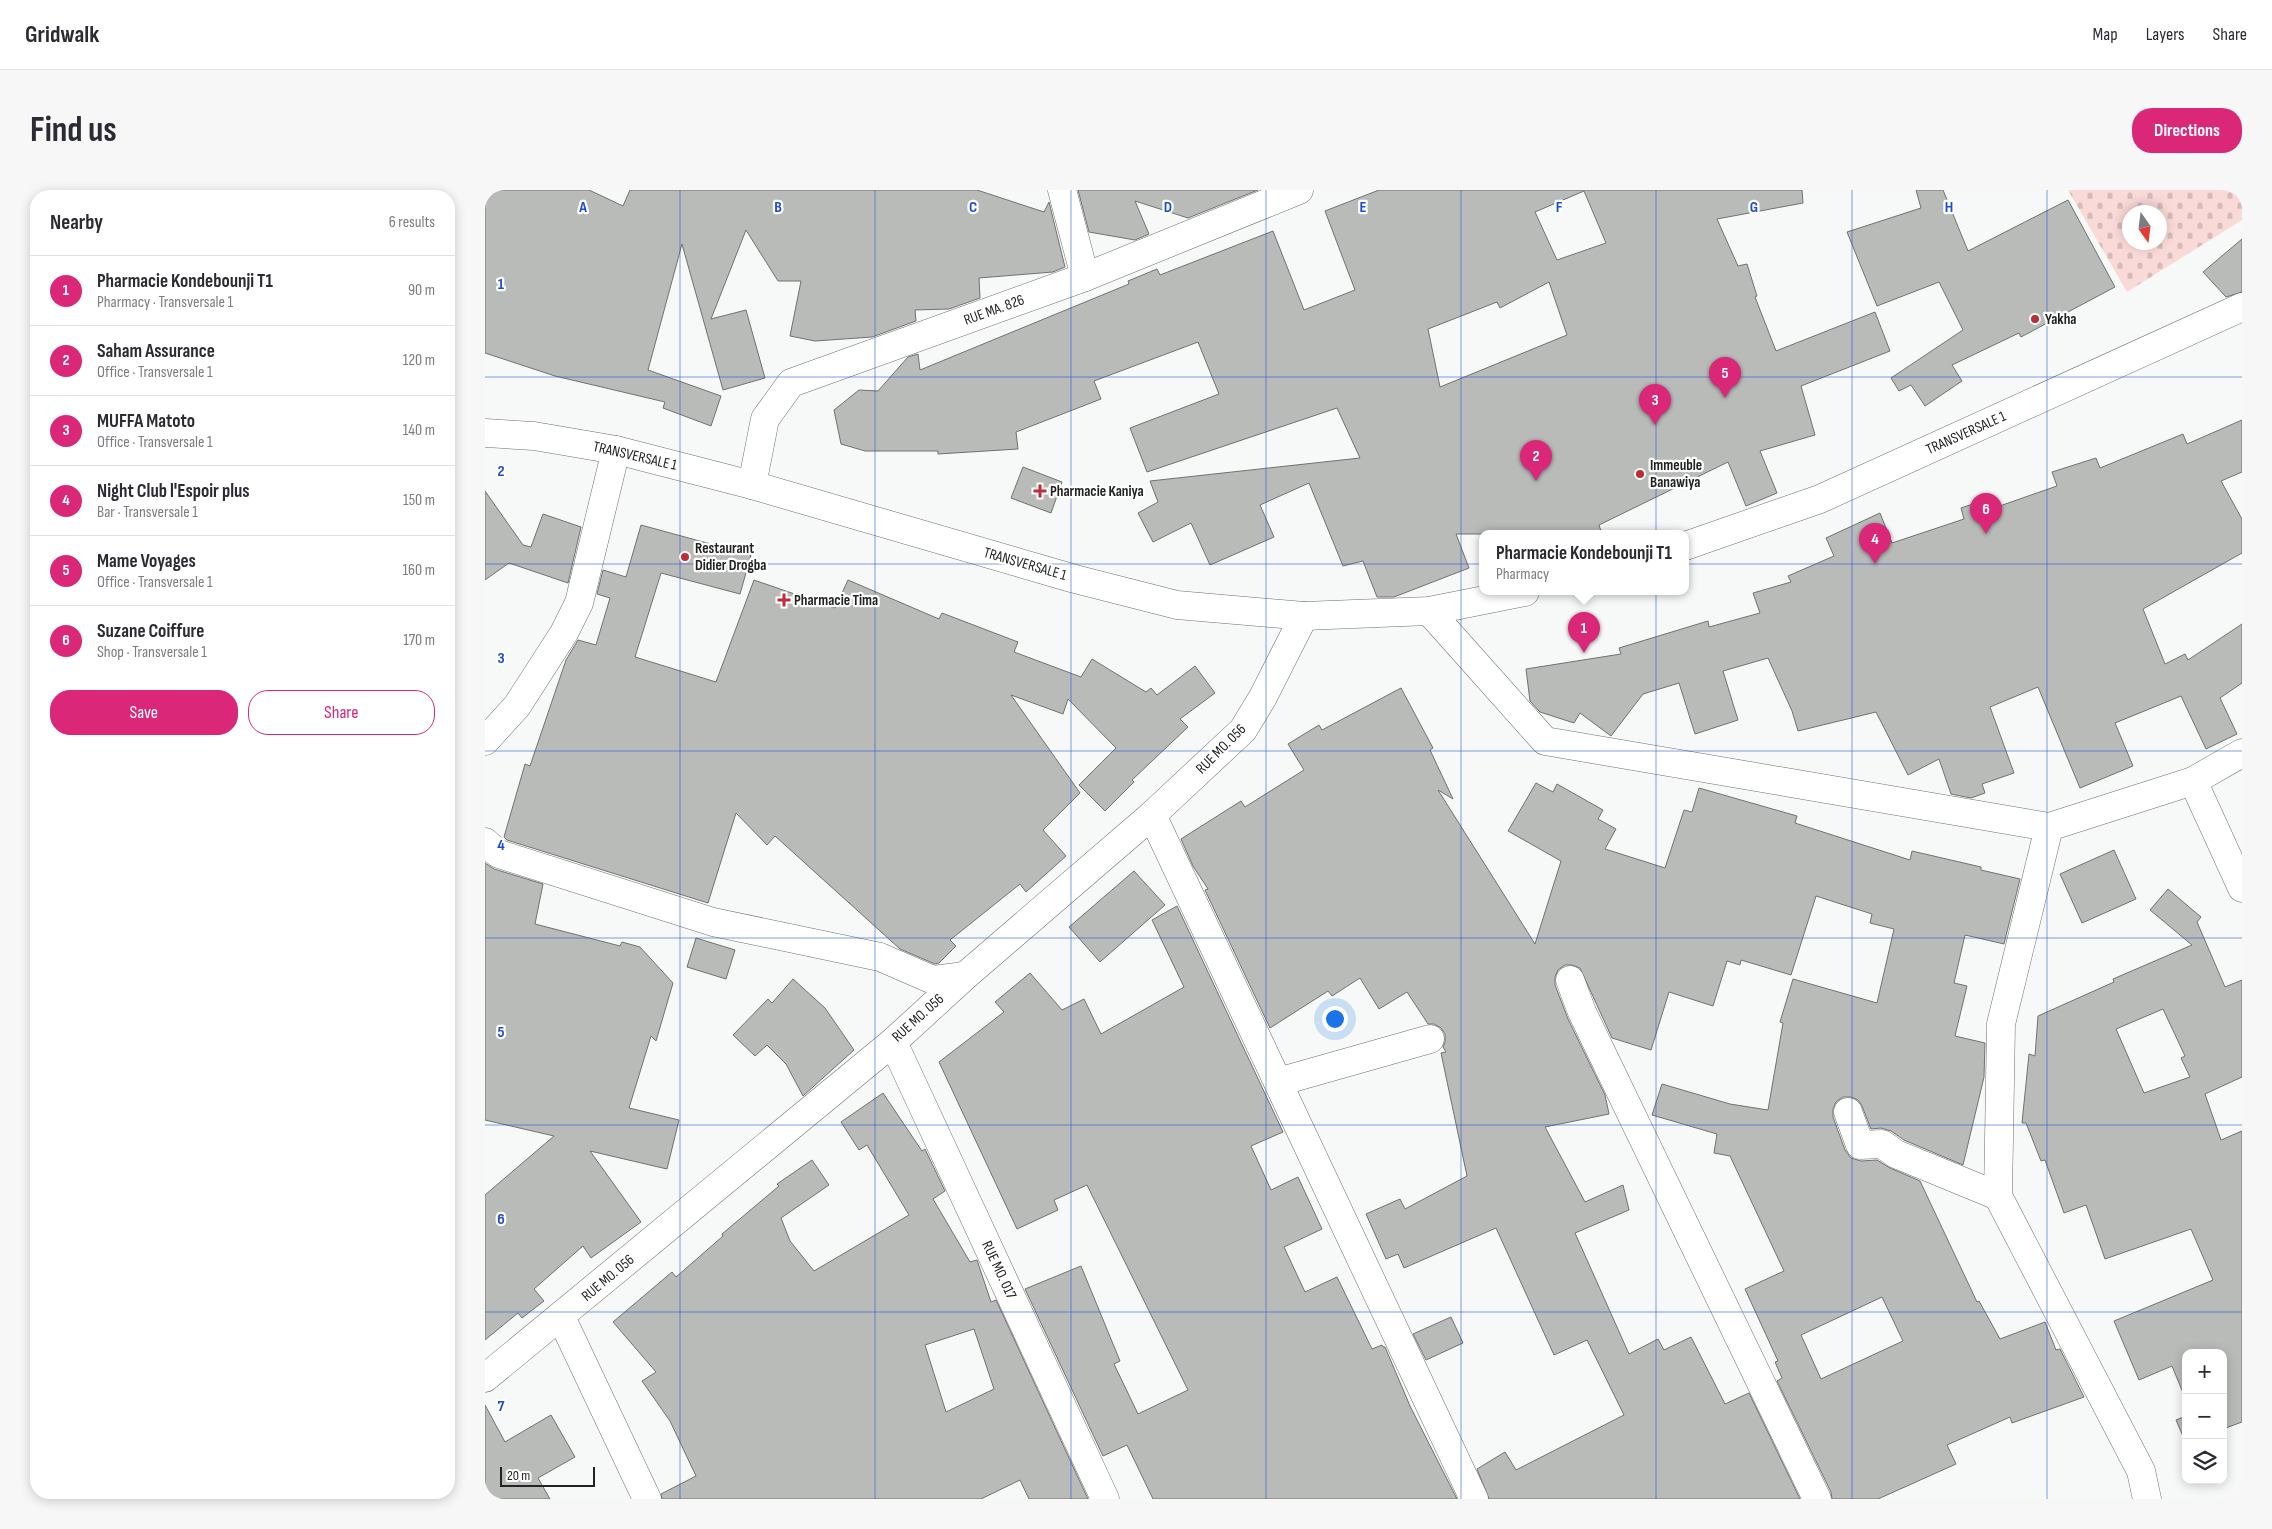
<!DOCTYPE html>
<meta charset="utf-8">
<style>
body{margin:0;font-family:"Sofia Sans Condensed",sans-serif;background:#f7f7f7;color:#2b2b33}
.controls{position:absolute;right:15px;bottom:15px;display:grid;overflow:hidden;border-radius:10px;box-shadow:0 2px 12px #0003}
.controls button{width:45px;height:45px;display:grid;place-items:center;padding:0;border:0;border-bottom:1px solid #e1e1e2;background:#fff;color:#2b2b33;font:25px sans-serif}
.compass{position:absolute;left:1637px;top:15px;width:45px;height:45px;border-radius:50%;background:#fff;box-shadow:0 2px 12px #0003;rotate:166deg}
.scale{position:absolute;left:15px;bottom:12px;width:95px;box-sizing:border-box;padding-left:5px;border:2px solid #222423;border-top:0;font-size:14px;line-height:18px;white-space:nowrap;color:#222423;-webkit-text-stroke:4px #fff;paint-order:stroke}
.you{position:absolute;left:849px;top:828px;width:18px;height:18px;margin:-12px;border:4px solid #fff;border-radius:50%;background:#1a73e8;box-shadow:0 0 0 8px #1a73e833}
.badge{display:grid;place-items:center;width:32px;height:32px;border-radius:50%;background:#db2777;color:#fff;font-size:16px;font-weight:700}
.pin{position:absolute;translate:-50% -41px;filter:drop-shadow(0 1px 2px #0008)}
.pin::after{content:'';position:absolute;top:26px;width:18px;height:15px;background:inherit;clip-path:polygon(0 0,100% 0,50% 100%)}
.popup{position:absolute;left:994px;top:340px;width:210px;height:65px;box-sizing:border-box;display:grid;place-content:center;border-radius:10px;background:#fff;filter:drop-shadow(0 1px 4px #0005);font-size:16px;white-space:nowrap;color:#7c7c81}
.popup b{font-size:19px;color:#2b2b33}
.popup::after{content:'';position:absolute;left:50%;top:100%;margin-left:-10px;border:10px solid transparent;border-top-color:#fff}
.list{margin:0;padding:0;list-style:none}
h2{display:flex;justify-content:space-between;align-items:center;height:65px;margin:0;padding:0 20px;font-size:21px}
h2 small{font-size:16px;font-weight:400;color:#7c7c81}
.list li{display:grid;grid-template-columns:32px 1fr auto;gap:15px;align-items:center;box-sizing:border-box;height:70px;padding:0 20px;border-top:1px solid #e1e1e2}
.list b{display:block;font-size:19px;white-space:nowrap}
.list p{margin:0;font-size:16px;white-space:nowrap;color:#7c7c81}
.list em{font-size:16px;font-style:normal;color:#7c7c81}
.actions{display:flex;gap:10px;padding:15px 20px}
.actions a{flex:1;padding:11px 0;border:1px solid #db2777;border-radius:20px;text-align:center;font-size:18px;color:#db2777}
.actions .main{background:#db2777;color:#fff}
.icon{flex:none;width:28px;height:28px;fill:none;stroke:currentColor;stroke-width:2;stroke-linecap:round;stroke-linejoin:round}
.map{position:relative;flex:none;width:1757px;height:1309px;overflow:hidden;border-radius:20px}
header{display:flex;align-items:center;gap:30px;box-sizing:border-box;height:70px;padding:0 25px;background:#fff;border-bottom:1px solid #e1e1e2}
header strong{font-size:24px}
nav{display:flex;gap:28px;margin-inline-start:auto;font-size:18px}
.intro{display:flex;align-items:center;justify-content:space-between;box-sizing:border-box;height:120px;padding:0 30px}
h1{margin:0;font-size:35px}
.button{padding:12px 22px;border-radius:20px;background:#db2777;color:#fff;font-size:18px;font-weight:700}
main{display:flex;gap:30px;padding:0 30px}
aside{flex:1;background:#fff;border-radius:20px;box-shadow:0 2px 12px #0003}
.map>svg:first-child{display:block}
.cemetery{fill:url(#cemetery-stones);fill-rule:evenodd}
.building{fill:#b9bbb9;stroke:#707271;fill-rule:evenodd}
.lines{fill:none;stroke-linecap:round;stroke-linejoin:round}
.minor-casing{stroke:#6e706f;stroke-width:29}
.major-casing{stroke:#6e706f;stroke-width:29}
.minor{stroke:#fff;stroke-width:28}
.major{stroke:#fff;stroke-width:28}
.grid{fill:none;stroke:#1d4ed8;stroke-width:1;stroke-opacity:0.55}
.poi-dot{fill:#bd2d36;stroke:#fff;stroke-width:2}
.labels{text-anchor:middle;dominant-baseline:central;stroke-width:4.5;stroke-linejoin:round;paint-order:stroke}
.street-label{font-size:15px;fill:#222423;stroke:#fff}
.poi-label{font-size:15px;font-weight:bold;fill:#222423;stroke:#fff;text-anchor:start}
.grid-label{font-size:16px;text-anchor:middle;font-weight:bold;fill:#1d4ed8;stroke:#fff;stroke-width:4.5;stroke-linejoin:round;paint-order:stroke}
</style>
<header>
<strong>Gridwalk</strong>
<nav><a>Map</a><a>Layers</a><a>Share</a></nav>
</header>
<div class="intro"><h1>Find us</h1><a class="button">Directions</a></div>
<main>
<aside>
<h2>Nearby<small>6 results</small></h2>
<ul class="list">
<li><span class="badge">1</span><div><b>Pharmacie Kondebounji T1</b><p>Pharmacy · Transversale 1</p></div><em>90 m</em></li>
<li><span class="badge">2</span><div><b>Saham Assurance</b><p>Office · Transversale 1</p></div><em>120 m</em></li>
<li><span class="badge">3</span><div><b>MUFFA Matoto</b><p>Office · Transversale 1</p></div><em>140 m</em></li>
<li><span class="badge">4</span><div><b>Night Club l'Espoir plus</b><p>Bar · Transversale 1</p></div><em>150 m</em></li>
<li><span class="badge">5</span><div><b>Mame Voyages</b><p>Office · Transversale 1</p></div><em>160 m</em></li>
<li><span class="badge">6</span><div><b>Suzane Coiffure</b><p>Shop · Transversale 1</p></div><em>170 m</em></li>
</ul>
<div class="actions"><a class="main">Save</a><a>Share</a></div>
</aside>
<div class="map">
<svg width="1757" height="1309" viewBox="0 0 1757 1309">
<defs>
<pattern id="cemetery-stones" width="16" height="16" patternUnits="userSpaceOnUse" patternTransform="scale(1.25)"><rect width="16" height="16" fill="#fadad8"/><path d="M2 7V4a2 2 0 0 1 4 0v3zM10 15v-3a2 2 0 0 1 4 0v3z" fill="#d6bbb9"/></pattern>
</defs>
<rect width="100%" height="100%" fill="#f6f9f7"/>
<!-- cemetery -->
<path class="cemetery" d="M1583,0H1757V30L1642,102ZM1644,22H1674V52H1644Z"/>
<!-- building -->
<g class="building">
<path d="M0,0H104L138,16L145,0H492L559,22L564,12L580,77L568,82L494,88L495,108L464,119L430,120L431,131L387,147L330,151L305,146L316,91H293L261,40L226,129L261,120L280,188L238,200L197,54L163,180L236,206L226,236L178,218L180,212L70,186L0,163Z"/>
<path d="M593,0H773L703,28L650,11L664,44L650,50L604,42Z"/>
<path d="M894,0H1317L1318,13L1232,29L1253,76L1262,74L1272,106L1270,107L1291,161L1390,122L1405,161L1316,196L1330,245L1275,261L1292,303L1261,316L1243,272L1114,335L1117,344H971L984,378L909,407H892L878,371L858,376L824,293L775,315L789,347L725,375L706,333L668,352L653,323L673,312L665,291L875,268L852,218L662,282L645,238L734,204L713,152L609,191L616,209L531,242L533,259L453,264V261H380L356,254L349,220L374,200L393,201L423,167L433,164L435,180L644,94L643,91L672,79L675,85L788,41L819,120L870,100L840,21ZM1099,1L1121,53L1072,70L1050,22ZM1064,92L1082,145L955,197L943,139L1012,112L1015,118Z"/>
<path d="M1431,0H1458L1483,61L1583,10L1630,97L1536,147L1534,143L1467,175L1477,191L1440,216L1426,195L1414,201L1406,188L1478,140L1454,92L1392,116L1362,42L1436,18Z"/>
<path d="M1757,49V102L1741,107L1718,82Z"/>
<path d="M1757,230V282L1736,291L1757,329V363L1658,419L1680,474L1700,464L1703,470L1757,434V493L1735,508L1752,544L1721,559L1696,506L1630,533L1648,576L1595,598L1553,497L1505,517L1529,583L1497,594L1500,603L1486,608L1466,604L1454,569L1423,585L1391,522L1313,541L1307,521L1283,468L1238,481L1253,530L1210,544L1194,493L1158,504L1126,546L1095,523L1089,533L1055,522L1045,511L1041,479L1136,464L1134,458L1223,431L1224,437L1275,423L1268,403L1306,392L1303,386L1349,366L1341,348L1395,323L1407,353L1479,329L1476,318L1503,309L1506,319L1572,296L1567,282L1611,268L1615,278L1698,244L1702,254Z"/>
<path d="M538,277L577,292L566,323L526,308Z"/>
<path d="M0,301L38,355L46,357L58,324L96,337L83,393L24,373L0,390Z"/>
<path d="M156,335L266,365L255,404L176,383L150,467L231,492L269,390L350,418L363,390L454,429L457,423L533,452L529,462L596,487L607,469L661,502L666,498L672,505L710,476L730,503L695,529L703,537L647,590L649,592L620,621L594,595L631,558L583,509L578,524L526,505L595,603L558,640L581,666L541,702L535,694L465,750L471,756L454,773L450,774L415,759L290,646L282,655L251,623L223,713L22,650L19,647L40,574L45,576L81,470L93,450L111,455L125,408L112,404L118,380L141,387Z"/>
<path d="M916,498L948,558L945,560L968,609L953,600L1050,754L1076,671L1023,641L1051,593L1068,602L1072,594L1118,620L1113,629L1131,639L1120,659L1180,678L1199,620L1207,622L1214,598L1312,626L1310,633L1425,670L1427,661L1496,677V680L1535,689L1519,754L1480,745L1469,793L1482,796L1470,846L1500,853L1499,887L1478,975L1419,950L1406,941L1396,938L1386,939L1377,916L1373,910L1366,907H1358L1351,912L1348,919V927L1360,960L1366,968L1376,971L1392,970L1405,978L1435,991L1492,1112L1494,1111L1515,1149L1560,1132L1571,1160L1575,1159L1599,1207L1527,1233L1525,1227L1462,1255L1471,1274L1393,1309H1347L1346,1302L1292,1191L1297,1188L1290,1172L1293,1171L1260,1099L1299,1081L1245,966L1229,963L1232,944L1167,925L1177,894L1245,914L1283,920L1298,833L1295,832L1308,789L1392,813L1409,739L1385,733L1387,724L1331,706L1306,785L1256,770L1255,775L1242,771L1228,816L1184,802L1166,860L1127,848L1095,778L1087,775H1080L1073,780L1070,787V795L1083,829L1120,905L1124,924L1060,937L1100,1012L1138,995L1144,1020L1090,1043L1144,1164L1173,1149L1179,1160L1206,1147L1240,1214L1264,1203L1315,1309H1004L992,1279L1020,1262L1031,1280L1139,1225L1102,1150L1069,1165L1011,1038L919,1078L913,1064L901,1069L881,1024L915,1009L920,1019L982,986L956,863L961,862L958,857L960,852V844L956,838L949,834H943L922,802L894,819L875,788L847,806L843,801L785,838L720,700L723,699L708,676L696,649L756,611L760,617L819,580L803,554L834,535L837,540ZM1397,1107L1418,1151L1336,1189L1316,1145Z"/>
<path d="M1629,660L1651,709L1597,733L1575,684Z"/>
<path d="M0,673L9,679L58,694L50,734L135,756L137,752L155,757L188,793L171,851L166,846L144,918L194,930L182,979L105,961L156,1032L106,1068L98,1056L49,1099L59,1111L37,1128L33,1123L0,1150V1005L69,946L0,930Z"/>
<path d="M649,681L680,715L615,772L584,737Z"/>
<path d="M1683,699L1716,727L1712,732L1740,797L1757,790V887L1720,904L1736,950L1757,941V1232L1738,1239V1163H1701V1210L1687,1176L1654,1190L1629,1131L1728,1090L1706,1039L1620,1069L1601,1015L1579,1023L1560,970L1556,971L1541,933H1537L1544,864L1550,866L1553,826L1629,792L1628,789L1707,755L1665,720ZM1678,819L1700,866L1696,868L1705,887L1659,903L1631,839Z"/>
<path d="M692,716L798,942L766,956L786,1000L813,987L837,1039L799,1057L820,1102L852,1087L887,1159L897,1155L898,1157H900L925,1216L972,1309H668L642,1255L618,1266L540,1099L596,1076L635,1171L629,1174L653,1224L703,1200L602,995L569,1010L573,1020L532,1039L454,872L519,822L510,812L545,783L577,820L599,809L616,844L699,797L667,730Z"/>
<path d="M211,748L250,760L241,789L202,777Z"/>
<path d="M308,789L340,818L369,860L318,906L301,874L282,855L270,866L248,845L283,809L287,813Z"/>
<path d="M398,903L437,961L440,959L460,1001L448,1009L485,1072L492,1070L506,1112L511,1110L603,1309H544L535,1290L496,1309H177L176,1304L211,1286L185,1231L157,1191L171,1182L128,1132L187,1082L191,1087L238,1046L237,1044L294,996L292,994L327,970L344,995L296,1028L305,1051L329,1081L424,1025L382,955L374,960L356,932ZM489,1139L509,1199L461,1222L440,1155Z"/>
<path d="M966,1127L978,1153L941,1170L928,1144Z"/>
<path d="M0,1215L20,1252L66,1225L90,1267L53,1288L65,1309H0Z"/>
<path d="M1701,1226V1253L1691,1230Z"/>
</g>
<g class="lines">
<defs>
<g id="minor">
<path d="M577,0L600,87"/>
<path d="M267,295L280,229L306,193L600,87L814,0"/>
<path d="M944,421L1060,551L1564,637L1708,591L1757,563"/>
<path d="M0,551L32,516L79,443L94,413L131,260"/>
<path d="M1708,591L1757,698"/>
<path d="M667,625L989,1309"/>
<path d="M1564,637L1516,834L1513,1006L1656,1281L1662,1309"/>
<path d="M0,652L14,664L228,732L395,767L448,790L480,786"/>
<path d="M1085,790L1097,822L1332,1309"/>
<path d="M408,852L620,1309"/>
<path d="M793,892L945,849"/>
<path d="M1363,922L1375,955L1397,954L1411,964L1513,1006"/>
<path d="M76,1127L162,1309"/>
<path d="M0,1188L408,852L480,786L667,625L758,540L778,507L819,426"/>
</g>
<g id="major">
<path d="M0,243L49,246L131,260L267,295L590,389L692,415L819,426L944,421L1040,402"/>
<path d="M1200,356L1335,309L1757,117"/>
</g>
</defs>
<!-- minor casing -->
<use href="#minor" class="minor-casing"/>
<!-- major casing -->
<use href="#major" class="major-casing"/>
<!-- minor -->
<use href="#minor" class="minor"/>
<!-- major -->
<use href="#major" class="major"/>
</g>
<!-- grid -->
<path class="grid" d="M195,0V1309M390,0V1309M586,0V1309M781,0V1309M976,0V1309M1171,0V1309M1367,0V1309M1562,0V1309M0,187H1757M0,374H1757M0,561H1757M0,748H1757M0,935H1757M0,1122H1757"/>
<!-- markers -->
<g class="poi-dot">
<circle cx="1550" cy="129" r="5"/>
<circle cx="1155" cy="284" r="5"/>
<path d="M552.5 293.5h5v5h5v5h-5v5h-5v-5h-5v-5h5z"/>
<circle cx="200" cy="367" r="5"/>
<path d="M296.5 402.5h5v5h5v5h-5v5h-5v-5h-5v-5h5z"/>
</g>
<g class="labels">
<!-- street labels -->
<g class="street-label">
<text transform="translate(509 120) rotate(-20)">RUE MA. 826</text>
<text transform="translate(1481 243) rotate(-24)">TRANSVERSALE 1</text>
<text transform="translate(150 266) rotate(13)">TRANSVERSALE 1</text>
<text transform="translate(540 374) rotate(16)">TRANSVERSALE 1</text>
<text transform="translate(736 559) rotate(-45)">RUE MO. 056</text>
<text transform="translate(433 828) rotate(-42)">RUE MO. 056</text>
<text transform="translate(514 1080) rotate(65)">RUE MO. 017</text>
<text transform="translate(123 1088) rotate(-40)">RUE MO. 056</text>
</g>
<!-- poi labels -->
<g class="poi-label">
<text x="1560" y="129">Yakha</text>
<text x="1165" y="275">Immeuble<tspan x="1165" dy="17">Banawiya</tspan></text>
<text x="565" y="301">Pharmacie Kaniya</text>
<text x="210" y="358">Restaurant<tspan x="210" dy="17">Didier Drogba</tspan></text>
<text x="309" y="410">Pharmacie Tima</text>
</g>
</g>
<g class="grid-label">
<text x="98" y="22">A</text>
<text x="293" y="22">B</text>
<text x="488" y="22">C</text>
<text x="683" y="22">D</text>
<text x="878" y="22">E</text>
<text x="1074" y="22">F</text>
<text x="1269" y="22">G</text>
<text x="1464" y="22">H</text>
<text x="16" y="99">1</text>
<text x="16" y="286">2</text>
<text x="16" y="473">3</text>
<text x="16" y="660">4</text>
<text x="16" y="847">5</text>
<text x="16" y="1034">6</text>
<text x="16" y="1221">7</text>
</g>
</svg>
<div class="controls">
<button>+</button>
<button>−</button>
<button><svg class="icon" aria-label="layers" viewBox="0 0 24 24"><path d="M12 4l9 5-9 5-9-5zM3 14l9 5 9-5"/></svg></button>
</div>
<svg class="compass" viewBox="-18 -18 36 36"><path d="M0-13l5 13h-10z" fill="#e53935"/><path d="M0 13l5-13h-10z" fill="#7c7c81"/></svg>
<div class="scale">20 m</div>
<div class="you"></div>
<div class="pin badge" style="left:1099px;top:463px">1</div>
<div class="popup"><b>Pharmacie Kondebounji T1</b>Pharmacy</div>
<div class="pin badge" style="left:1051px;top:291px">2</div>
<div class="pin badge" style="left:1170px;top:235px">3</div>
<div class="pin badge" style="left:1390px;top:374px">4</div>
<div class="pin badge" style="left:1240px;top:208px">5</div>
<div class="pin badge" style="left:1501px;top:344px">6</div>
</div>
</main>
